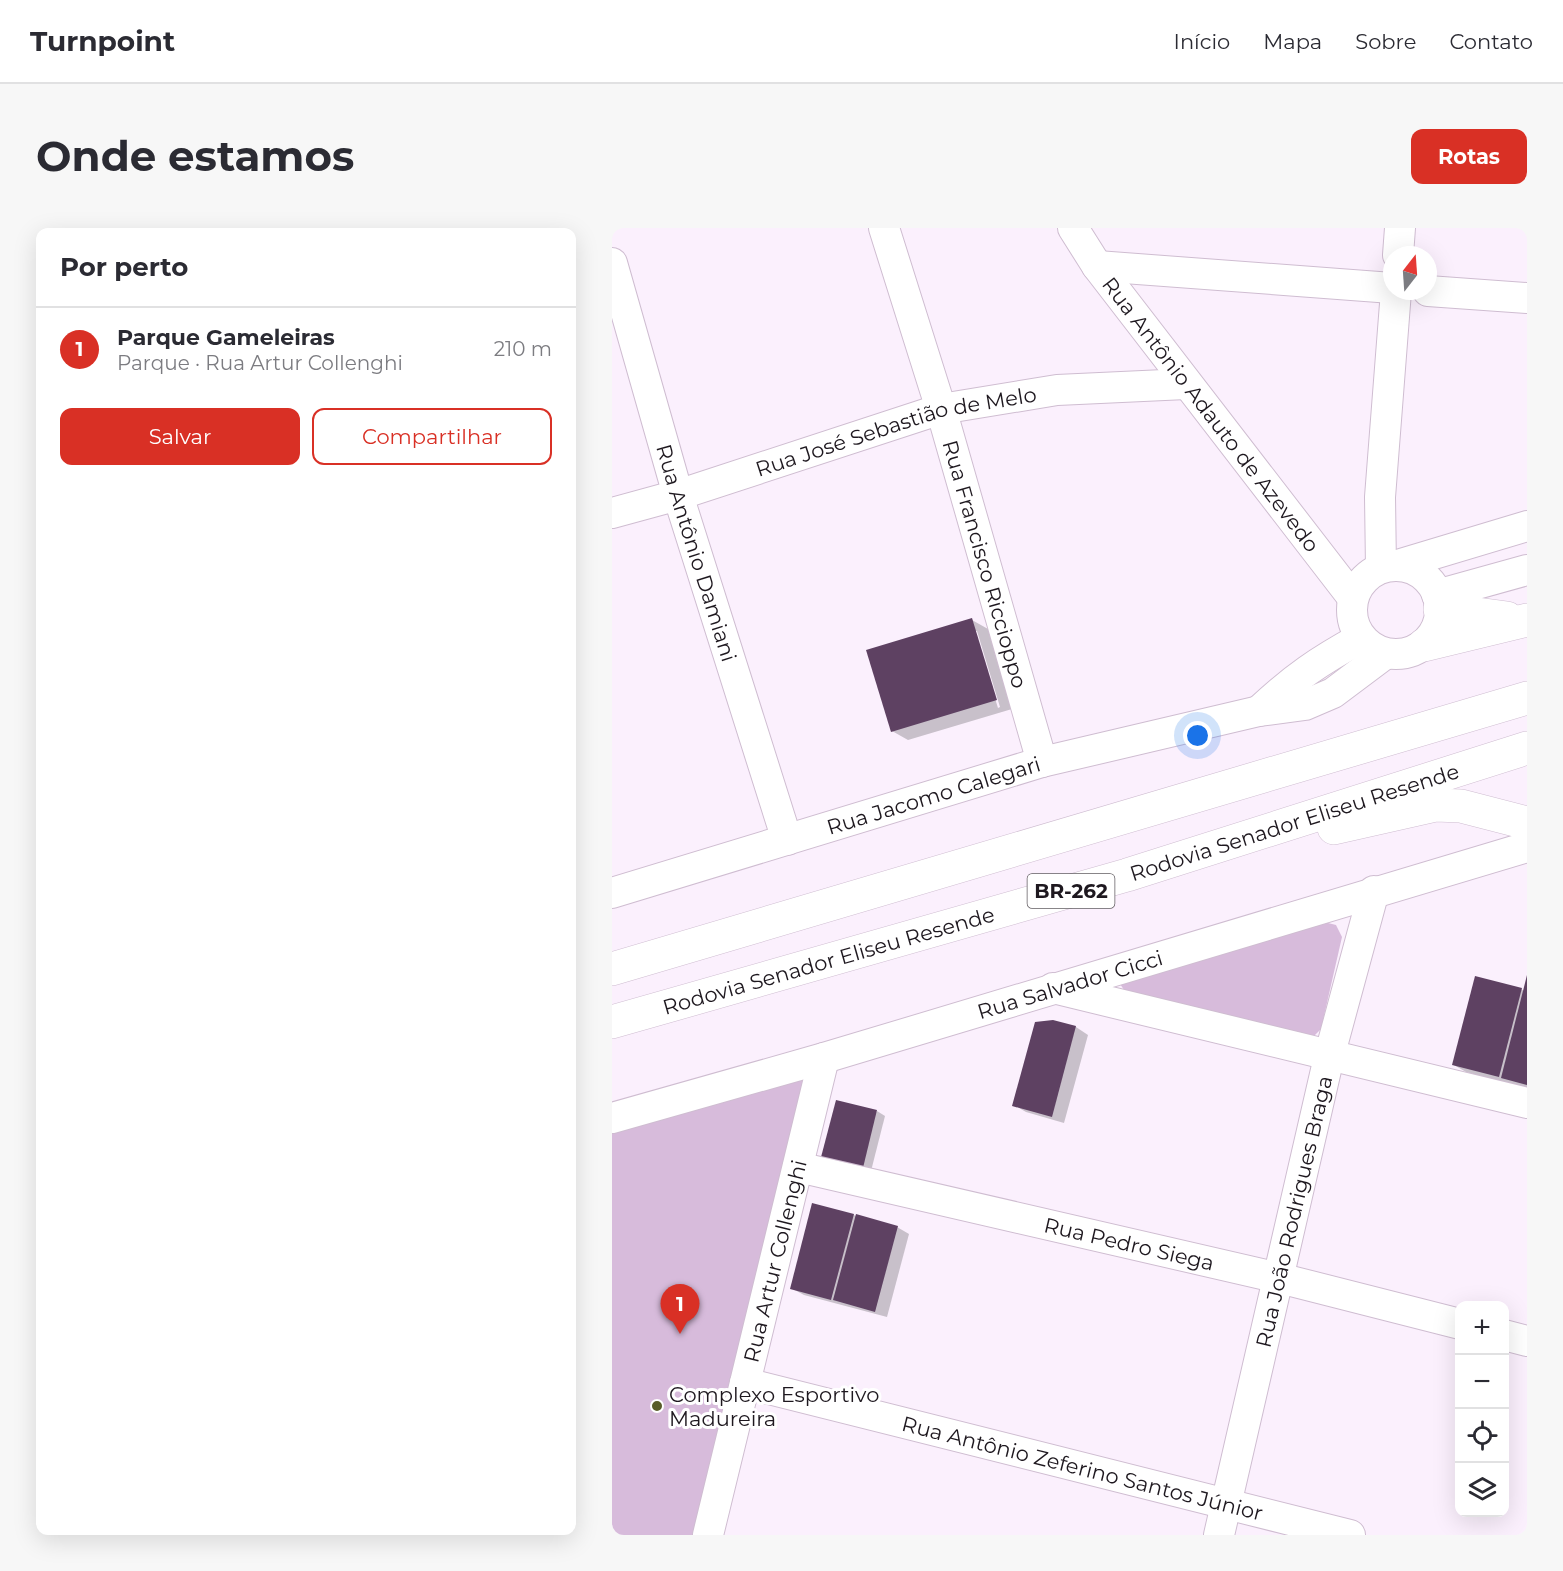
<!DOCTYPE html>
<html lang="pt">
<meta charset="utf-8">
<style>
body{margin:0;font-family:Montserrat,sans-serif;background:#f7f7f7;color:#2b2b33}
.controls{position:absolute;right:18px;bottom:18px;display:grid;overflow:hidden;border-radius:12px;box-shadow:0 6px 24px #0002}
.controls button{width:54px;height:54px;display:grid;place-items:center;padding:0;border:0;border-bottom:2px solid #e1e1e2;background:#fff;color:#2b2b33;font:30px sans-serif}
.compass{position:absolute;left:771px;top:18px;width:54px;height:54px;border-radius:50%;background:#fff;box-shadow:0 6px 24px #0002;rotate:17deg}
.you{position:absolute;left:586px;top:508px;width:21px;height:21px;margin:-15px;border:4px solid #fff;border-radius:50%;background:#1a73e8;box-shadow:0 0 0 9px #1a73e833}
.badge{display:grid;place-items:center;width:39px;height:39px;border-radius:50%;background:#d93025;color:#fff;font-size:20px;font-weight:700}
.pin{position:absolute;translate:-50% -50px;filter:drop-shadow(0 2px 3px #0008)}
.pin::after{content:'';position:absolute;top:32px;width:21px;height:18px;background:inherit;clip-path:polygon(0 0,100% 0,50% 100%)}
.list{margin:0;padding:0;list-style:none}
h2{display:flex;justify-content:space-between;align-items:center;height:78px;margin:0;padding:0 24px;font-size:26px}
h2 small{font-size:20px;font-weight:400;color:#7c7c81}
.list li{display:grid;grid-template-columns:39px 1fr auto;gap:18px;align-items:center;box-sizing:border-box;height:84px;padding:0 24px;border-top:2px solid #e1e1e2}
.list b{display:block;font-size:22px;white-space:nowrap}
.list p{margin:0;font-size:20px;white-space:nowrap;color:#7c7c81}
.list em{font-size:20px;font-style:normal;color:#7c7c81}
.actions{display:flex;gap:12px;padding:18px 24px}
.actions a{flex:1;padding:14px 0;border:2px solid #d93025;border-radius:12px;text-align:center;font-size:21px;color:#d93025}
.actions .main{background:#d93025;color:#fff}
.icon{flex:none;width:33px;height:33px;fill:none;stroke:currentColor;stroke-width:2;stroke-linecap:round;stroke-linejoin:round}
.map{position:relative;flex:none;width:915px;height:1307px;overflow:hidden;border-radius:12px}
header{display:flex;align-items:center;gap:36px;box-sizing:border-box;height:84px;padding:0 30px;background:#fff;border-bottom:2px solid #e1e1e2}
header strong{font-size:28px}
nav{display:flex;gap:33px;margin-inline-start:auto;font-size:21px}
.intro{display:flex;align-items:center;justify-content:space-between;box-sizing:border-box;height:144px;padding:0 36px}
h1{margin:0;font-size:42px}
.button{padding:15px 27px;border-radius:12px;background:#d93025;color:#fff;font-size:21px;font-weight:700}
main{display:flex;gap:36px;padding:0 36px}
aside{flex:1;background:#fff;border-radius:12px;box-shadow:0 6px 24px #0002}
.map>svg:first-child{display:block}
.green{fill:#d7bbdb}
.shadow{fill:#0003;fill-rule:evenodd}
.building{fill:#5e4162}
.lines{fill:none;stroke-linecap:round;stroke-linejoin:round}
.minor-casing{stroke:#cfbdd1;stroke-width:32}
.highway-casing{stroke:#cfbdd1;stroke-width:34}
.minor{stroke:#fff;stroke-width:30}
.highway{stroke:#fff;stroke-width:33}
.poi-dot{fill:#585b28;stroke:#fff;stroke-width:2}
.labels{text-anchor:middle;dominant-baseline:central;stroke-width:6;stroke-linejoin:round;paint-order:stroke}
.shield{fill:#fff;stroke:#625d62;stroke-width:1.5}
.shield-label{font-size:20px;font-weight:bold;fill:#1e181f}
.street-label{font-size:21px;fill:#1e181f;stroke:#fff}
.poi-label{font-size:21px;fill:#1e181f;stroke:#fff;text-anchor:start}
</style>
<header>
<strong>Turnpoint</strong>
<nav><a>Início</a><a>Mapa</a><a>Sobre</a><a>Contato</a></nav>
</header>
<div class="intro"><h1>Onde estamos</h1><a class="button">Rotas</a></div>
<main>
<aside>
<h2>Por perto<small></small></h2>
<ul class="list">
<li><span class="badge">1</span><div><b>Parque Gameleiras</b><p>Parque · Rua Artur Collenghi</p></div><em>210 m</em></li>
</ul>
<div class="actions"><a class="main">Salvar</a><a>Compartilhar</a></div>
</aside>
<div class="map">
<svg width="915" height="1307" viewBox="0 0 915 1307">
<rect width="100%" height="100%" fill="#fbf0fd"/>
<!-- green -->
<g class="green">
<path d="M708,693L724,697L730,709L709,801L697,813L517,769L508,756Z"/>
<path d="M198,849L88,1307H0V905Z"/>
</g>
<!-- shadow -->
<g class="shadow">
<path d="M360,392L376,401L400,481L296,512L280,503ZM362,403H365L388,479L386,480Z"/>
<path d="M915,750V861L854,844L842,837L909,761L912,763Z"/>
<path d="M440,793L464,799L476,807L452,895L414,884L402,877Z"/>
<path d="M265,883L273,888L258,947L218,937Z"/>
<path d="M241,987L285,999L297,1006L275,1089L192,1067L179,1060Z"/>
</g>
<!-- building -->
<g class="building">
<path d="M360,390L385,472L279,504L254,422Z"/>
<path d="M915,747V857L889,850Z"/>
<path d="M863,748L910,760L887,849L840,837Z"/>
<path d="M441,792L464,798L440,889L400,878L423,794Z"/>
<path d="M224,872L265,882L250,944L208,933Z"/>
<path d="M200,975L242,986L219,1072L178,1061Z"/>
<path d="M244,986L286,998L263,1084L221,1072Z"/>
</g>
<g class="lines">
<defs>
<g id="minor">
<path id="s1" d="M272,0L329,181L430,534"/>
<path id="s2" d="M461,0L485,38L741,370"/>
<path d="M786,27L788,0"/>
<path id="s3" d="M0,35L66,267L175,612"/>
<path d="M485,38L780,60"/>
<path d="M816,63L915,70"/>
<path id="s4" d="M0,285L66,267L329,181L445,162L574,156"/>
<circle cx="784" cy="382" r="44"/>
<path d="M782,338L915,298"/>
<path d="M769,340L768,269L784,63"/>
<path d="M825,367L915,342"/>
<path d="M647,483C682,450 707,433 749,410"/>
<path id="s5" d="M0,665L430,534L647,483L693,477L721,465L773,426"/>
<path d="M441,760L915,875"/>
<path id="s6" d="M0,890L212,830L915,619"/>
<path id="s7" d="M186,939L667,1050L848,1096"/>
<path d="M892,1107L915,1113"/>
<path id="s8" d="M133,1155L738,1307"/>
<path id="s9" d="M96,1307L212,830"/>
<path id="s10" d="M607,1307L717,829L762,663"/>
</g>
<g id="highway">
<path d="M828,381L895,390"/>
<path d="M812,417L915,392"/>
<path d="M722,600L824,577L849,578L915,595"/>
<path d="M0,741L915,470"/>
<path id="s11" d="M0,794L515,647L915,520"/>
</g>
</defs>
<!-- minor casing -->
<use href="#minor" class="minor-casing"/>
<!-- highway casing -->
<use href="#highway" class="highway-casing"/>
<!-- minor -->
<use href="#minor" class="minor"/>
<!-- highway -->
<use href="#highway" class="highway"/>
</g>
<!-- markers -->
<circle class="poi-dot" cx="45" cy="1178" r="6"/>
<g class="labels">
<!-- shield labels -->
<rect class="shield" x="415.5" y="646" width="87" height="34" rx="4.5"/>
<g class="shield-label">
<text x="459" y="663">BR-262</text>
</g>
<!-- street labels -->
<g class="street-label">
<text stroke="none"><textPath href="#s2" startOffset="232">Rua Antônio Adauto de Azevedo</textPath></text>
<text stroke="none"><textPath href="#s4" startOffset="296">Rua José Sebastião de Melo</textPath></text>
<text stroke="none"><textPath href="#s3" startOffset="302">Rua Antônio Damiani</textPath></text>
<text stroke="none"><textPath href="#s1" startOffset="351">Rua Francisco Riccioppo</textPath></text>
<text stroke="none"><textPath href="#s5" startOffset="336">Rua Jacomo Calegari</textPath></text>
<text stroke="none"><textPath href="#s11" startOffset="711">Rodovia Senador Eliseu Resende</textPath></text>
<text stroke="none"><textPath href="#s11" startOffset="225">Rodovia Senador Eliseu Resende</textPath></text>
<text stroke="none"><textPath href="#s6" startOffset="477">Rua Salvador Cicci</textPath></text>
<text stroke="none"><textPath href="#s10" startOffset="332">Rua João Rodrigues Braga</textPath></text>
<text stroke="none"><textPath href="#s7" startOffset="340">Rua Pedro Siega</textPath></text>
<text stroke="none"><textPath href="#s9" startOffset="282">Rua Artur Collenghi</textPath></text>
<text stroke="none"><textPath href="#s8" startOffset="348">Rua Antônio Zeferino Santos Júnior</textPath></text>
</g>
<!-- poi labels -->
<g class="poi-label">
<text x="57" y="1166">Complexo Esportivo<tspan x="57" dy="24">Madureira</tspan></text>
</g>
</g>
</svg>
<div class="controls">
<button>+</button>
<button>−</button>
<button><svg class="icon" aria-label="locate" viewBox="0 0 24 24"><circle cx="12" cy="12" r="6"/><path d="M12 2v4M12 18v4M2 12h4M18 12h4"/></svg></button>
<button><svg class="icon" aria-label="layers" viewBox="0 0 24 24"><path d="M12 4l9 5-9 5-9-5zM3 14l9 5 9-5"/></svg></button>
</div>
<svg class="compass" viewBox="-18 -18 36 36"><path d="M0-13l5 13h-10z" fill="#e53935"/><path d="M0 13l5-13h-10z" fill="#7c7c81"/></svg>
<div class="you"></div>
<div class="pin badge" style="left:68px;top:1106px">1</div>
</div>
</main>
